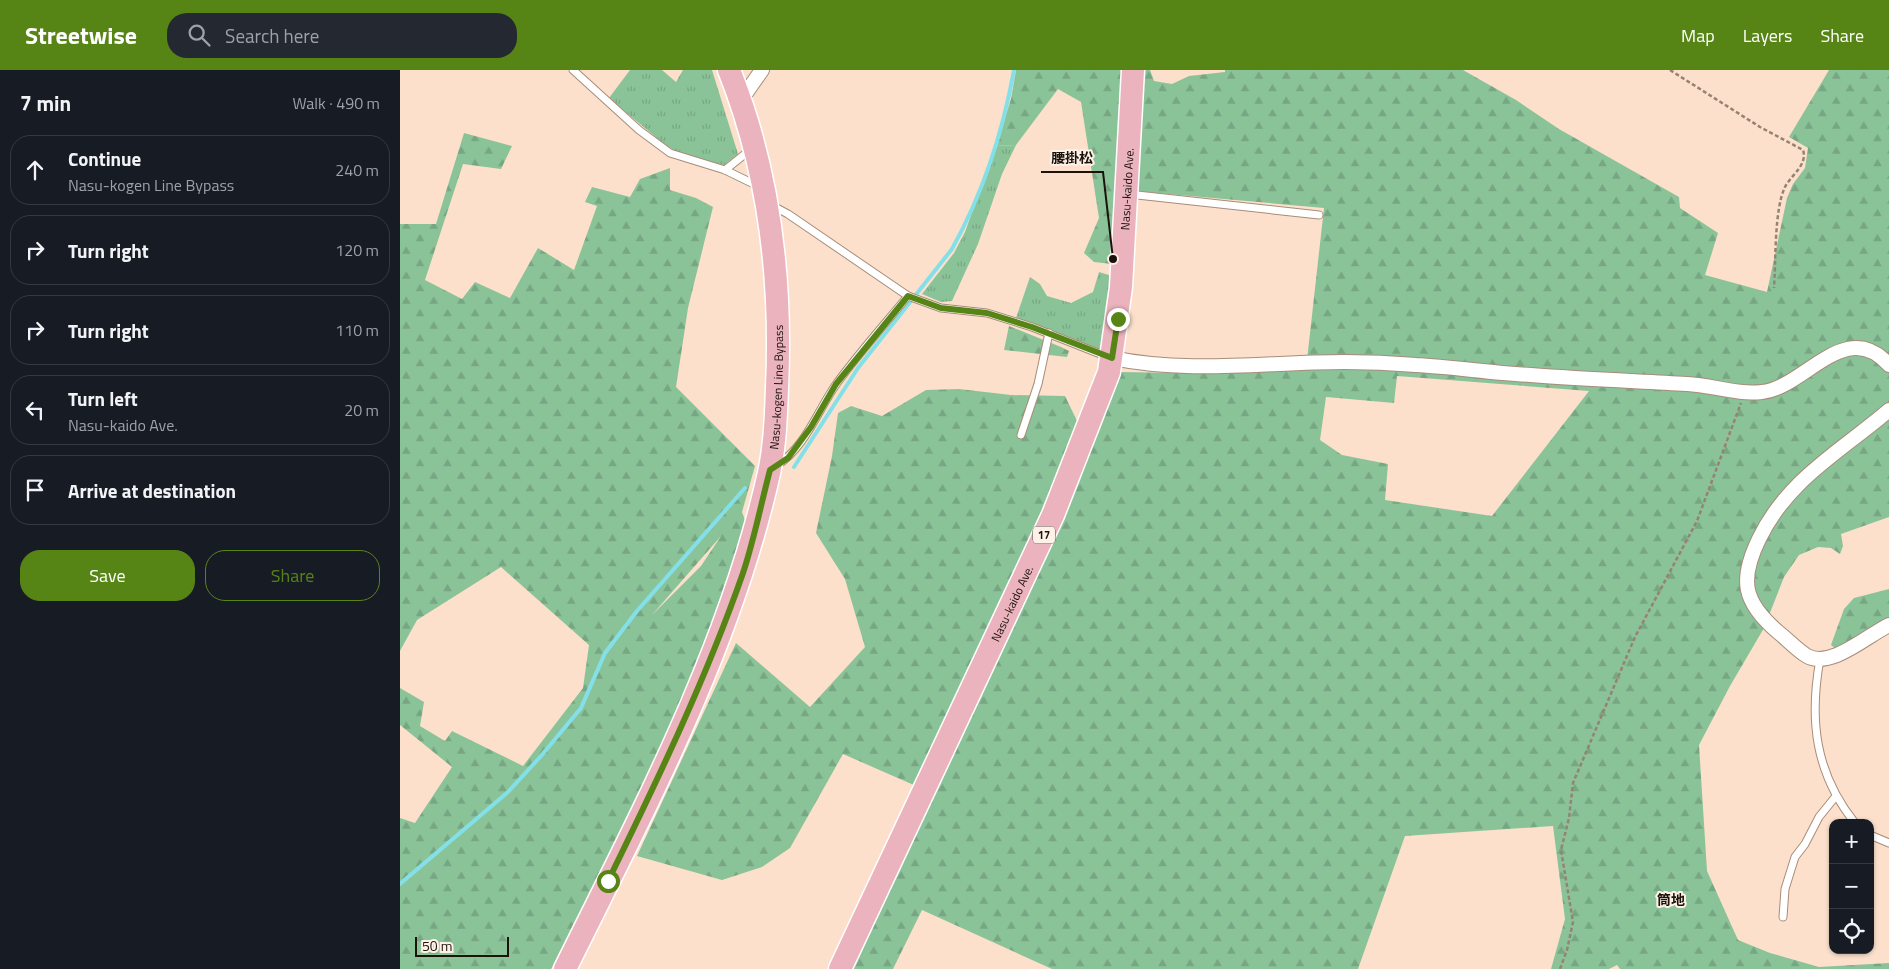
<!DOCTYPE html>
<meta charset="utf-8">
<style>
body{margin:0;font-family:"Titillium Web","Noto Sans JP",sans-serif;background:#242831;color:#f1f3f6}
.controls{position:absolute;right:15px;bottom:15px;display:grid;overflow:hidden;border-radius:10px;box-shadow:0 1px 4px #0004}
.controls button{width:45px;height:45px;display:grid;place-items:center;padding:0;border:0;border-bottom:1px solid #363941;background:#171b24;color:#f1f3f6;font:25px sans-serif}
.scale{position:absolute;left:15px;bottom:12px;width:94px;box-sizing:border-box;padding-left:5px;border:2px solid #1b120a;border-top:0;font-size:14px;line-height:18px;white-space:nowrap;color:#1b120a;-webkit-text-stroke:4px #fdf1e8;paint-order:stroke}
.stop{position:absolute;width:15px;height:15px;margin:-11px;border:4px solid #578515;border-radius:50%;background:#fff}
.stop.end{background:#578515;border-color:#fff;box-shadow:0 1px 5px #0008}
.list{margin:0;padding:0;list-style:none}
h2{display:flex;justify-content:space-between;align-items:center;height:65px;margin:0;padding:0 20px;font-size:21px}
h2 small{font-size:16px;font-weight:400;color:#9ea1a6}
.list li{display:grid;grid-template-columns:32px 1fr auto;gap:15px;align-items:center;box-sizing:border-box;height:70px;margin:0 10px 10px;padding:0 10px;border:1px solid #363941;border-radius:20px}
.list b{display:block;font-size:19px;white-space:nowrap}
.list p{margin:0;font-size:16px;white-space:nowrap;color:#9ea1a6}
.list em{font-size:16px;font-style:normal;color:#9ea1a6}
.actions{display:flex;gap:10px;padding:15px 20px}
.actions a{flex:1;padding:11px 0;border:1px solid #578515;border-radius:20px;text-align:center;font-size:18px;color:#578515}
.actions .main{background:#578515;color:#fff}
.icon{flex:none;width:28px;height:28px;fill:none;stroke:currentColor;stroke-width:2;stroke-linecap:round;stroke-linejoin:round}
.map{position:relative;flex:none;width:1489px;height:899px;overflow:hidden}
header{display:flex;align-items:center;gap:30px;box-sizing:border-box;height:70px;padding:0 25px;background:#578515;color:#fff}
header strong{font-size:24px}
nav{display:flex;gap:28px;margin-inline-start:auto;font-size:18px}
.search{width:350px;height:45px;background:#242831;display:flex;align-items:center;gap:12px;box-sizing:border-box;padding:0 18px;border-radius:20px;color:#9ea1a6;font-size:19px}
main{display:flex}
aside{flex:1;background:#171b24}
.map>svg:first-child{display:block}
.grass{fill:url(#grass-tufts)}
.forest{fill:url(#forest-firs);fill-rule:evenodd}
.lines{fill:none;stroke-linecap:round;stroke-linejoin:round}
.stream{stroke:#84e0e8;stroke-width:4}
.lane-casing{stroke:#a78d79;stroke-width:9}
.street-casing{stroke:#a78d79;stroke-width:16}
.primary-casing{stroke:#fff;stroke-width:25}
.path{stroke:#968273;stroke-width:2.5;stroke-dasharray:4 2.5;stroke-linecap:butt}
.lane{stroke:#fff;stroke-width:7}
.street{stroke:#fff;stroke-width:14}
.primary{stroke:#ebb3bd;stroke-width:22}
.route{stroke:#578515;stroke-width:6}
.labels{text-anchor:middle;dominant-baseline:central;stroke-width:4;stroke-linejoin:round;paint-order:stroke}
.shield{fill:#fdf1e8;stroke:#5f554d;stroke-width:1}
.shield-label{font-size:11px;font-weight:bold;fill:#1b120a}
.street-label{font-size:12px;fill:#1b120a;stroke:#fdf1e8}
.neighbourhood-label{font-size:14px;font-weight:bold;fill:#1b120a;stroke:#fdf1e8}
.leader{fill:none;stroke:#1b120a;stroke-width:2}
.callout-dot{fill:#1b120a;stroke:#fdf1e8;stroke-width:2}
.callout-label{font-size:14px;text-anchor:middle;font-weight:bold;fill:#1b120a;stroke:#fdf1e8;stroke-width:4;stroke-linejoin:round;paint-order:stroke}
</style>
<header>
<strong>Streetwise</strong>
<div class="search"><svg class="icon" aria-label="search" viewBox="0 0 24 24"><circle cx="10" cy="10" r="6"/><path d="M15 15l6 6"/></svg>Search here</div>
<nav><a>Map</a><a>Layers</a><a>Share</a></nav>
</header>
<main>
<aside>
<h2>7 min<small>Walk · 490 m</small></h2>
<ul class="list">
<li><svg class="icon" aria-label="ahead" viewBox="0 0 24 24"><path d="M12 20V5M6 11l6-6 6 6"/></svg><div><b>Continue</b><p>Nasu-kogen Line Bypass</p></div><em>240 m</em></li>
<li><svg class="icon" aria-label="right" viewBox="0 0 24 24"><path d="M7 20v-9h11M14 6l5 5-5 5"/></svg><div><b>Turn right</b></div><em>120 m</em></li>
<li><svg class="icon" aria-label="right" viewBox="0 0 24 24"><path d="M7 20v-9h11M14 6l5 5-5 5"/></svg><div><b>Turn right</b></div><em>110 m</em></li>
<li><svg class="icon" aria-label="left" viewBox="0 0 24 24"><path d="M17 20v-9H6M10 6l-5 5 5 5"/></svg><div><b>Turn left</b><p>Nasu-kaido Ave.</p></div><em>20 m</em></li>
<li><svg class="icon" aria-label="arrive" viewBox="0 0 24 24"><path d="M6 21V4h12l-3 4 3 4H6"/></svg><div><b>Arrive at destination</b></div></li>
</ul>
<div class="actions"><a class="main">Save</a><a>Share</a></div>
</aside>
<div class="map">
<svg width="1489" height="899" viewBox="0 0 1489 899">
<defs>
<pattern id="grass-tufts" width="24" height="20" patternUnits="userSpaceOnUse" patternTransform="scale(1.25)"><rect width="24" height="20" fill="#8bc399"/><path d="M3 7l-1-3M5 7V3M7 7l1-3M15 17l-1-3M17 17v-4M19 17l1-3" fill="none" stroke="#77a682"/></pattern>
<pattern id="forest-firs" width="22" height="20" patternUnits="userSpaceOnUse" patternTransform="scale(1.25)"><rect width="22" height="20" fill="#8bc399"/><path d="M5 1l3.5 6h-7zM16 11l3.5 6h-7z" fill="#77a682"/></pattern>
</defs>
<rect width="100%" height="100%" fill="#fce0cb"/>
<!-- grass -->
<g class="grass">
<path d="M230,0H262L276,12L283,0H312L338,84L324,95L282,85L264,74L209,28Z"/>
<path d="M616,75L602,104L578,174L552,231L541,232L522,224L554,183L565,162L596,76Z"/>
<path d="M699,202L712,206L704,273L700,280L616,248L630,207L640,214L647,226L671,233L693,222Z"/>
</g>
<!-- forest -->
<g class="forest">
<path d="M616,0H729L712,194L694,192L684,183L699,148L681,32L658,19L616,75L596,76L611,29Z"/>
<path d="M741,0H750L754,11L772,14L789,6L825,2V0H1063L1116,30L1159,59L1279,127L1280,138L1318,163L1305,205L1367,222L1387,128L1393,114L1405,98L1408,78L1389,67L1429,0H1489V447L1441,464L1443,476L1440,484L1431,478L1418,477L1399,485L1384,507L1364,558L1330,616L1299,675L1307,801L1338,870L1370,883L1419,897L1489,893V899H1220L1217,895L1209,899H1151L1165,849L1153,756L1005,766L958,899H652L522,840L493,899H450L720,302L782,303L906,299L924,138L734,121ZM997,306L1189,321L1092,446L985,430L988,394L942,385L920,370L926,327L994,333Z"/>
<path d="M64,63L112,76L101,99L63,94L25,210L62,229L75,212L110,228L138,178L174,200L197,136L185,132L192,117L230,127L240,109L270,98V120L296,128L313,137L288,238L276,317L355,396L342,442L348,458L291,620L162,880L151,899H0V748L15,753L52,697L0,655V618L24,632L20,656L45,671L52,661L123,696L183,618L189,575L101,497L17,550L0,581V154H36ZM321,466L301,496L252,545Z"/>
<path d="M609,256L661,277L669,281L667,287L604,280Z"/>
<path d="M559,319L611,325L665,326L680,357L516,716L443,684L390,778L362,797L322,810L237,786L336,573L410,637L465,577L445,509L416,463L432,386L438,343L451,336L482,346L526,320Z"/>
<path d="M1489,519V552L1436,579L1431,575L1444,539L1454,528Z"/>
</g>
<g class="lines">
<!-- stream -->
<g class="stream">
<path d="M394,397L458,298L552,179C582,125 603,61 614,0"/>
<path d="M0,814L108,722L141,686L181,638L205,583L237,541L345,418"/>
</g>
<defs>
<g id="lane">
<path d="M173,0L239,60L270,83L325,100L358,116"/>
<path d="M325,100L350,80"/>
<path d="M728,124L919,145"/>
<path d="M371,135L388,144L508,226L541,238L587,243L632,257L708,287"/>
<path d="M621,365L638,314L649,263"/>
<path d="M376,396C406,377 417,341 437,313C459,283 484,255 508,226"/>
<path d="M1420,589C1409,650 1415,703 1455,753"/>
<path d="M1470,765L1489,773"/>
<path d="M1383,847L1385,819L1395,787L1405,774L1419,747L1436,726"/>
</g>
<g id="street">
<path d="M341,30L362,0"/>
<path d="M712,288C789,304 866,292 944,292C967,292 992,293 1016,295C1054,297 1092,303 1131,305C1183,309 1235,311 1287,314C1312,315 1337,325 1362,322C1404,318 1446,246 1489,295"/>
<path d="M1489,340C1440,382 1388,409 1359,469C1339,510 1343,532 1378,562C1387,569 1397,580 1407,586C1431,599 1468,565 1489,555"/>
</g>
<g id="primary">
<path id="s1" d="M165,899C244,739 330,578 369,403C375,375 376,346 377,318C382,210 369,100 329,0"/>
<path id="s2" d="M440,899L653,445L709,302L721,217L733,0"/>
</g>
</defs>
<!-- lane casing -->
<use href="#lane" class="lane-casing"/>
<!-- street casing -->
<use href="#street" class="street-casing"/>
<!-- primary casing -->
<use href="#primary" class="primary-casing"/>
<!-- path -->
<g class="path">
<path d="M1270,0L1360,57L1403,80C1408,95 1391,105 1385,117C1374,140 1376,191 1374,218"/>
<path d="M1160,899L1167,880L1173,852L1161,780L1169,748L1173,713L1235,567L1297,451L1341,333"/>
</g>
<!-- lane -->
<use href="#lane" class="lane"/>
<!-- street -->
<use href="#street" class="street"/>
<!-- primary -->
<use href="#primary" class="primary"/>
</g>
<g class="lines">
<!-- route -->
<path class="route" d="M208,811C257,711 306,609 343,503C354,470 361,434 370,400L388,388L411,357L436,314L508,226L541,238L587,243L632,257L712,288L718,249"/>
</g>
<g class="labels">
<!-- shield labels -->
<rect class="shield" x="633" y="456.5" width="22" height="17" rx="4"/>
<g class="shield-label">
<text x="644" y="465">17</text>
</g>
<!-- street labels -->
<g class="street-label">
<text stroke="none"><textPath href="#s2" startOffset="839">Nasu-kaido Ave.</textPath></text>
<text stroke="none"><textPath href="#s1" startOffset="624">Nasu-kogen Line Bypass</textPath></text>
<text stroke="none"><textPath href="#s2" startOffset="404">Nasu-kaido Ave.</textPath></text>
</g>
<!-- neighbourhood labels -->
<g class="neighbourhood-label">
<text x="1271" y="829">筒地</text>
</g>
</g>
<!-- callouts -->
<path class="leader" d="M713 189L703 102H641"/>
<circle class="callout-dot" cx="713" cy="189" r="5"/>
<g class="callout-label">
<text x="672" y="93">腰掛松</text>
</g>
</svg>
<div class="controls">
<button>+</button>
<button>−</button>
<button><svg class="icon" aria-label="locate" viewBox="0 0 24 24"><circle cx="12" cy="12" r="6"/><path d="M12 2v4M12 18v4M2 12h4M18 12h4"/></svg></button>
</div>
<div class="scale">50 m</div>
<div class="stop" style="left:208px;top:811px"></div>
<div class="stop end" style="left:718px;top:249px"></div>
</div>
</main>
